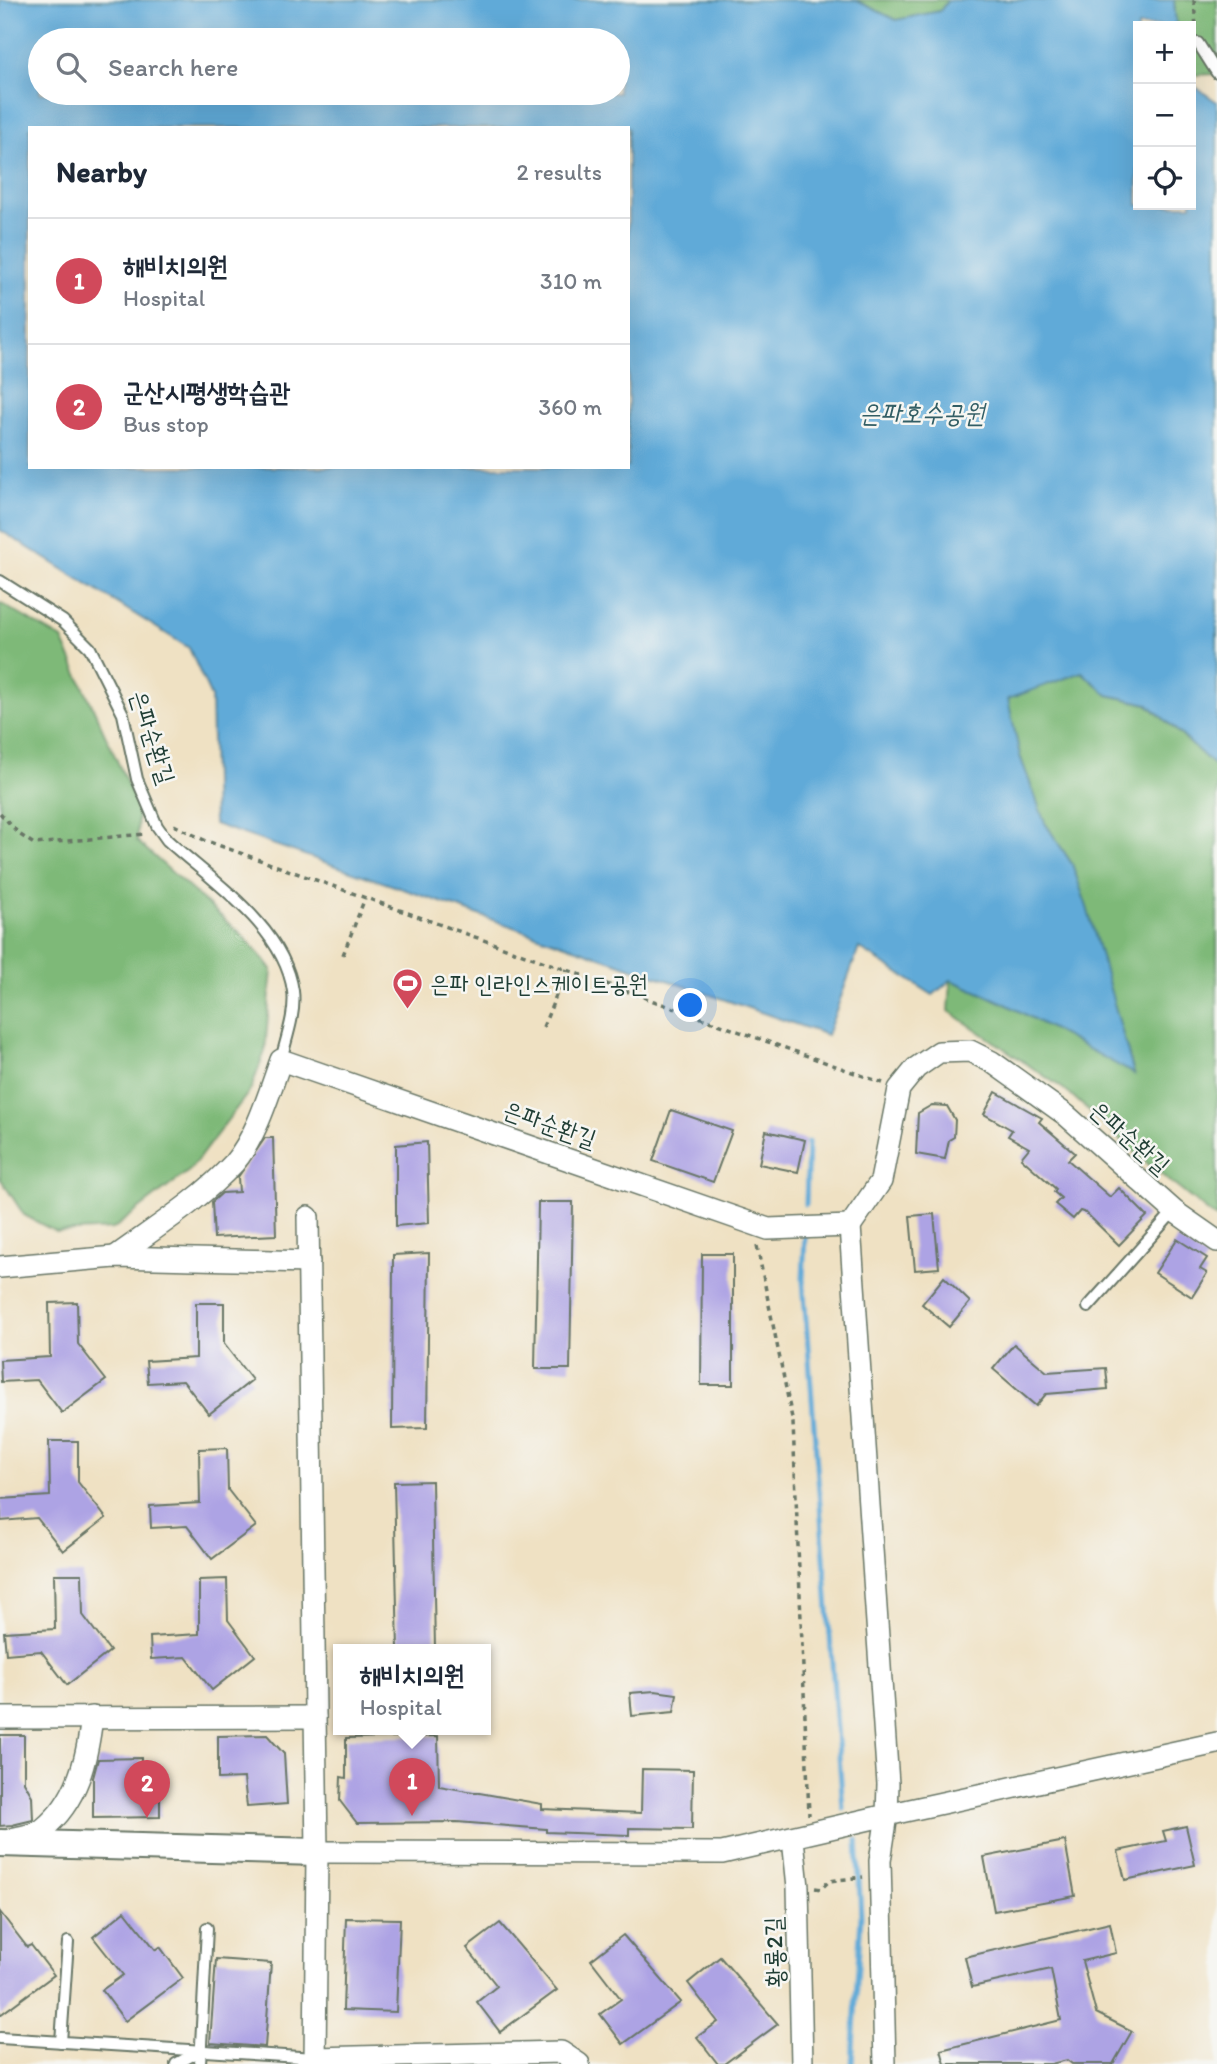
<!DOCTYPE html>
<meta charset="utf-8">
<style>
body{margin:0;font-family:Itim,"Poor Story",sans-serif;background:#f6f6f7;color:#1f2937}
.controls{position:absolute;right:21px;top:21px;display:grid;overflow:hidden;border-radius:0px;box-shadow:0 7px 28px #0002}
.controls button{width:63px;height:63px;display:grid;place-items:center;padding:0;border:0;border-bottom:2px solid #e0e1e3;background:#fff;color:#1f2937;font:35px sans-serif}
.you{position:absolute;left:691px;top:1006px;width:24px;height:24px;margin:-18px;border:5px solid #fff;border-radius:50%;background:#1a73e8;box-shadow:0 0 0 10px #1a73e833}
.badge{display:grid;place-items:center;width:46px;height:46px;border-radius:50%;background:#d1495b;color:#fff;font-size:23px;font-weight:700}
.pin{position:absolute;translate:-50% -58px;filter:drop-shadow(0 2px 4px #0008)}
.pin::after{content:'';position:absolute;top:37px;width:24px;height:21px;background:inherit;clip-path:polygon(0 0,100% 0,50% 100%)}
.popup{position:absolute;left:333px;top:1644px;width:158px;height:91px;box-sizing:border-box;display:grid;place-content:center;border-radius:0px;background:#fff;filter:drop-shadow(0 2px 5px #0005);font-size:23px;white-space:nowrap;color:#747a83}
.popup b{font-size:26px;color:#1f2937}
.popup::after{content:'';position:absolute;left:50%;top:100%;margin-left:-14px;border:14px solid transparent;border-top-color:#fff}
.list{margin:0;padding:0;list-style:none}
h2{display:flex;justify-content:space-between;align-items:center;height:91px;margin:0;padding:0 28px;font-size:30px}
h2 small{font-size:23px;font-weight:400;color:#747a83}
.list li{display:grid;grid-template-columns:46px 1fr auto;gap:21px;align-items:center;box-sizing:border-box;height:126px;padding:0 28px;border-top:2px solid #e0e1e3}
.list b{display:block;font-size:26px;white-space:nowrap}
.list p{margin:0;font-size:23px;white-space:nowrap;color:#747a83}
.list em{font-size:23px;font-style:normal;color:#747a83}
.icon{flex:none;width:38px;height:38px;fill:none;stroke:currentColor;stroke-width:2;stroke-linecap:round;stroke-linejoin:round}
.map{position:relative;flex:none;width:1217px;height:2064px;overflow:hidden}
.search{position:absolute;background:#fff;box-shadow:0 7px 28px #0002;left:28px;top:28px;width:602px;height:77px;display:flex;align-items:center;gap:18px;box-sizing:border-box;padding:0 24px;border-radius:38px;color:#747a83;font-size:26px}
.panel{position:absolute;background:#fff;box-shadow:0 7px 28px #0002;left:28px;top:126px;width:602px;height:343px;border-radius:0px}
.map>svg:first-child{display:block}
.forest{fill:#7eb978;stroke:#4e7b56;stroke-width:2}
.water{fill:#60aad8;stroke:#407486;stroke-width:2;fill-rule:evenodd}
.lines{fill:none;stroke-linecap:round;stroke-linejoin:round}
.stream{stroke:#60aad8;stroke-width:5}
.building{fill:#ada3e4}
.service-casing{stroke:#687666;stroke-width:14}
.minor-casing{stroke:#687666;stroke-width:24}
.tertiary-casing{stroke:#687666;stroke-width:30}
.path{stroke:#687666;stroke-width:3.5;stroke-dasharray:5 5;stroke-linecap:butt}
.service{stroke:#fff;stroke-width:10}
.minor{stroke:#fff;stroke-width:21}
.tertiary{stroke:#fff;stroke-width:26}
.labels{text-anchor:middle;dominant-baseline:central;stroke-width:5;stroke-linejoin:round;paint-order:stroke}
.street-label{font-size:24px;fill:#1f3d34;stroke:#f6f6f2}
.poi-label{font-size:24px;fill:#1f3d34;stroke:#f6f6f2;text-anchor:start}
.water-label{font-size:26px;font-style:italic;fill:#325e65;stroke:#f6f6f2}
</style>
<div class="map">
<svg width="1217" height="2064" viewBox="0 0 1217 2064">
<rect width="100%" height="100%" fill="#f6f6f2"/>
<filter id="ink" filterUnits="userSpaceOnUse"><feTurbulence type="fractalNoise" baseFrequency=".0143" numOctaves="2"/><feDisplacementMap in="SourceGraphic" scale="14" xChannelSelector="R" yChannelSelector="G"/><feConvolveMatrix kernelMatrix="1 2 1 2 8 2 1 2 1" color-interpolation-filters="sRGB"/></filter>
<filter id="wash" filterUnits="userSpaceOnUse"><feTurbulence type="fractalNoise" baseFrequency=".00686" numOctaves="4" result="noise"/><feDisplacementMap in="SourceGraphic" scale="28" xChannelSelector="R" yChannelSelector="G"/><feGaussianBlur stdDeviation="1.57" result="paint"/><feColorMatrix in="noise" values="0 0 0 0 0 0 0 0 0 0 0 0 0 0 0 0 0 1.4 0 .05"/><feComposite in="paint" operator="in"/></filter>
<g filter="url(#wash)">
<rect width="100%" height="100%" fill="#efe1c3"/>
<!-- forest -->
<g class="forest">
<path d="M855,0H948L940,11L896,20Z"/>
<path d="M1174,0H1217V74L1191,75V26H1176Z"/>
<path d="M0,603L62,639L138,807L137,841L245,938L272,969L265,1051L251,1089L190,1170L113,1229L56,1232L24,1215L0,1178Z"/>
<path d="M1082,672L1108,695L1147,704L1217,768V1219L1143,1160L1068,1092L949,1011L951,980L1004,1003L1134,1073L1072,864L1045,823L1020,756L1007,698Z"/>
</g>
<!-- water -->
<path class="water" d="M0,0H855L896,20L940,11L948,0H1174L1176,26H1138V205H1191V84L1217,102V768L1148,704L1108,695L1082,672L1008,699L1020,756L1045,823L1072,864L1087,907L1134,1074L1004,1003L951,980L933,995L859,948L827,1035L214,824L211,697L189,648L0,530ZM40,40H618V93H40ZM30,128H628V467H30Z"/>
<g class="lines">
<!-- stream -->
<g class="stream">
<path d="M806,1204L808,1142"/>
<path d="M805,1235L803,1280L843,1808"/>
<path d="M852,2064L861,1916L857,1840"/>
</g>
</g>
<g id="blocks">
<!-- building -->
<g class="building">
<path d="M996,1092L1042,1118L1039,1122L1075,1153L1068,1160L1110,1197L1119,1188L1147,1216L1119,1245L1086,1213L1080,1211L1073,1219L1055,1204L1061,1198L1054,1192L1056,1189L1021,1158L1029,1148L1008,1136L1012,1130L984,1114Z"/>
<path d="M932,1105L947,1106L955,1120L954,1137L949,1140L945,1159L916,1154L918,1113Z"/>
<path d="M671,1110L732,1131L713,1182L653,1161Z"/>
<path d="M766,1131L805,1140L798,1172L759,1164Z"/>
<path d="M265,1138H273L276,1235L214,1238L212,1202L222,1193L239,1192L238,1177Z"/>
<path d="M427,1142L429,1223L396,1226V1145Z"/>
<path d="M538,1202H573L570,1369H535Z"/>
<path d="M934,1214L939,1268L915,1270L910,1216Z"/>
<path d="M1177,1239L1207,1258L1200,1269L1207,1273L1192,1297L1155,1273Z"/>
<path d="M429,1253L427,1428L392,1429L393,1255Z"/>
<path d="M702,1254H733V1385H701Z"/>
<path d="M944,1277L970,1302L949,1327L922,1304Z"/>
<path d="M77,1302L78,1344L106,1380L62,1413L37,1380L1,1382L0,1360L50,1357L49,1303Z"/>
<path d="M196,1303H224V1344L252,1380L209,1414L183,1381L148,1383L146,1361L196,1358Z"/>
<path d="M1014,1344L1047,1372L1106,1368L1108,1389L1046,1394L1036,1406L993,1369Z"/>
<path d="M49,1441H78V1482L106,1518L63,1551L37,1518L1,1521L0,1499L50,1496Z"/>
<path d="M227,1448L228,1490L256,1526L212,1559L187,1526L151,1528L150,1506L200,1503L199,1449Z"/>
<path d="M432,1481L435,1650H398L394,1482Z"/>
<path d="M54,1574H82L83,1615L110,1651L67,1685L41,1651L6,1654L4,1632L55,1629Z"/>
<path d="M227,1579L228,1620L255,1656L212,1690L186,1657L151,1659L150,1637L199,1634V1580Z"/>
<path d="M655,1691L677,1694L674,1712L632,1716L630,1693Z"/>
<path d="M0,1735H24V1782L32,1796L33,1820L12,1825L0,1826Z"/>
<path d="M267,1735L284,1754L287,1804L247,1807L244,1778L218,1779V1736Z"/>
<path d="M438,1736L439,1786L542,1804V1809L641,1813L642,1769L693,1770L692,1829L629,1828V1835L546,1832V1829L457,1822L357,1823L340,1801L341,1777L346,1778V1738Z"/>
<path d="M141,1758V1776H160V1817L93,1818V1778L98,1759Z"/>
<path d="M1186,1826L1195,1865L1125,1880L1118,1851L1166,1841L1163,1831Z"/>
<path d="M1065,1841L1075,1896L994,1911L984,1857Z"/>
<path d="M125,1911L156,1950L160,1947L183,1978L125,2021L102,1990L123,1975L93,1937Z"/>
<path d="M0,1912L27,1947L31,1945L54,1975L0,2015Z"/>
<path d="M346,1918L400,1919L396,2012L343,2010Z"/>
<path d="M500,1923L557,1990L500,2032L477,2002L497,1986L467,1948Z"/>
<path d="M1110,1923L1116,1953L1082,1961L1096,2013L1132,2031L1113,2064H1072L1067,2060L1051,2064H945L941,2050L1061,2020L1051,1969L972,1987L965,1957Z"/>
<path d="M623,1935L681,2002L623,2044L600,2014L621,1999L591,1960Z"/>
<path d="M720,1957L778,2024L724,2064H718L697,2037L718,2022L688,1983Z"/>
<path d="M216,1959L271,1963L265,2047L210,2043Z"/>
</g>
</g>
</g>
<g filter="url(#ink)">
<use href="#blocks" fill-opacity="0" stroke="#687666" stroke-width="2"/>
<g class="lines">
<defs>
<g id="service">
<path d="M1198,43L1217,73"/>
<path d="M0,581L63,621L90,648L123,714L137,779L157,826L167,840C212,881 284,927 293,991C296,1013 286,1039 281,1060"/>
<path d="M1088,1307L1174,1211"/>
<path d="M0,2038L315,2058"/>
<path d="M61,2042L68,1942"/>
<path d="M176,2064L200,2051"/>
<path d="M200,2064L207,1928"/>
</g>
<g id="minor">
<path d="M308,1217L317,1852L315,2064"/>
<path d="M850,1226L881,1181L899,1089L916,1068L939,1052L970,1051L992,1062L1066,1115L1174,1211L1217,1241"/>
<path d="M115,1257C155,1228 200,1200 234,1163C257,1136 269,1093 281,1060L768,1229L850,1226"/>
<path d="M0,1267L115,1257L309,1262"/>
<path d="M0,1718L315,1717"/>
<path d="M12,1839C21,1836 36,1835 43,1829C78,1801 87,1759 92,1717"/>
<path d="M793,1839L798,1887L802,2064"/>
<path d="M317,1852L722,1853L887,1815L888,1784L850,1226"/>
<path d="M315,2058L561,2052L579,2064"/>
<path d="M885,2064L880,1861L887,1815L1217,1743"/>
</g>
<path id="tertiary" d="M0,1843L317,1852"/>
</defs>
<!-- service casing -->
<use href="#service" class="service-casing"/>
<!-- minor casing -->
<use href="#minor" class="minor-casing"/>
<!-- tertiary casing -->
<use href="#tertiary" class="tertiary-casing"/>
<!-- path -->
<g class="path">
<path d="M1194,0L1196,29"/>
<path d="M0,813L19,834L34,844L145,834"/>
<path d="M174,825L204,840L883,1083"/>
<path d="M343,955L365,898"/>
<path d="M543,1027L567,969"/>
<path d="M757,1246L793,1423L809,1815"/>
<path d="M815,1888L821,1889L829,1881L863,1877"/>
</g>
<!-- service -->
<use href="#service" class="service"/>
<!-- minor -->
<use href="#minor" class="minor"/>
<!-- tertiary -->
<use href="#tertiary" class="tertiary"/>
</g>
</g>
<!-- icons -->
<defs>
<symbol id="stadium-pin" viewBox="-11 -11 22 30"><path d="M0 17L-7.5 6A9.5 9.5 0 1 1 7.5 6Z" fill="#d1495b" stroke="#f6f6f2"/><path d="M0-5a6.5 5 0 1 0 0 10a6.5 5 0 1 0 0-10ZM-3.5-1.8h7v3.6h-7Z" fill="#fff"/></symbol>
</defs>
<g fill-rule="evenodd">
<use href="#stadium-pin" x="390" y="966" width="35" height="47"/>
</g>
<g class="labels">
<!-- street labels -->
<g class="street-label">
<text transform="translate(153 737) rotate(72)">은파순환길</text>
<text transform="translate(550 1124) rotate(19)">은파순환길</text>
<text transform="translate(1130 1137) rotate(41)">은파순환길</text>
<text transform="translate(774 1952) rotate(-92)">황룡2길</text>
</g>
<!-- poi labels -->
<g class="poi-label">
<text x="430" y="983">은파 인라인스케이트공원</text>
</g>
<!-- water labels -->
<g class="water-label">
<text x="922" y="413">은파호수공원</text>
</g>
</g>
</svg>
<div class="controls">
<button>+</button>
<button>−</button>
<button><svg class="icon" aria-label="locate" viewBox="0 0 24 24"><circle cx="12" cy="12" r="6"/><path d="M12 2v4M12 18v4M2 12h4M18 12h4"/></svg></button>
</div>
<div class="you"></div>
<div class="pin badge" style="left:412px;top:1816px">1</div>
<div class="popup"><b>해비치의원</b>Hospital</div>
<div class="pin badge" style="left:147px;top:1818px">2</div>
<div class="search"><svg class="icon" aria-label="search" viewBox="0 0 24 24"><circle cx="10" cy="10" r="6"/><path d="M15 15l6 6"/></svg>Search here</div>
<section class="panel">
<h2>Nearby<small>2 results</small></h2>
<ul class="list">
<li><span class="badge">1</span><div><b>해비치의원</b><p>Hospital</p></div><em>310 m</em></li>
<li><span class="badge">2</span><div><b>군산시평생학습관</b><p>Bus stop</p></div><em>360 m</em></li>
</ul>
</section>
</div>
